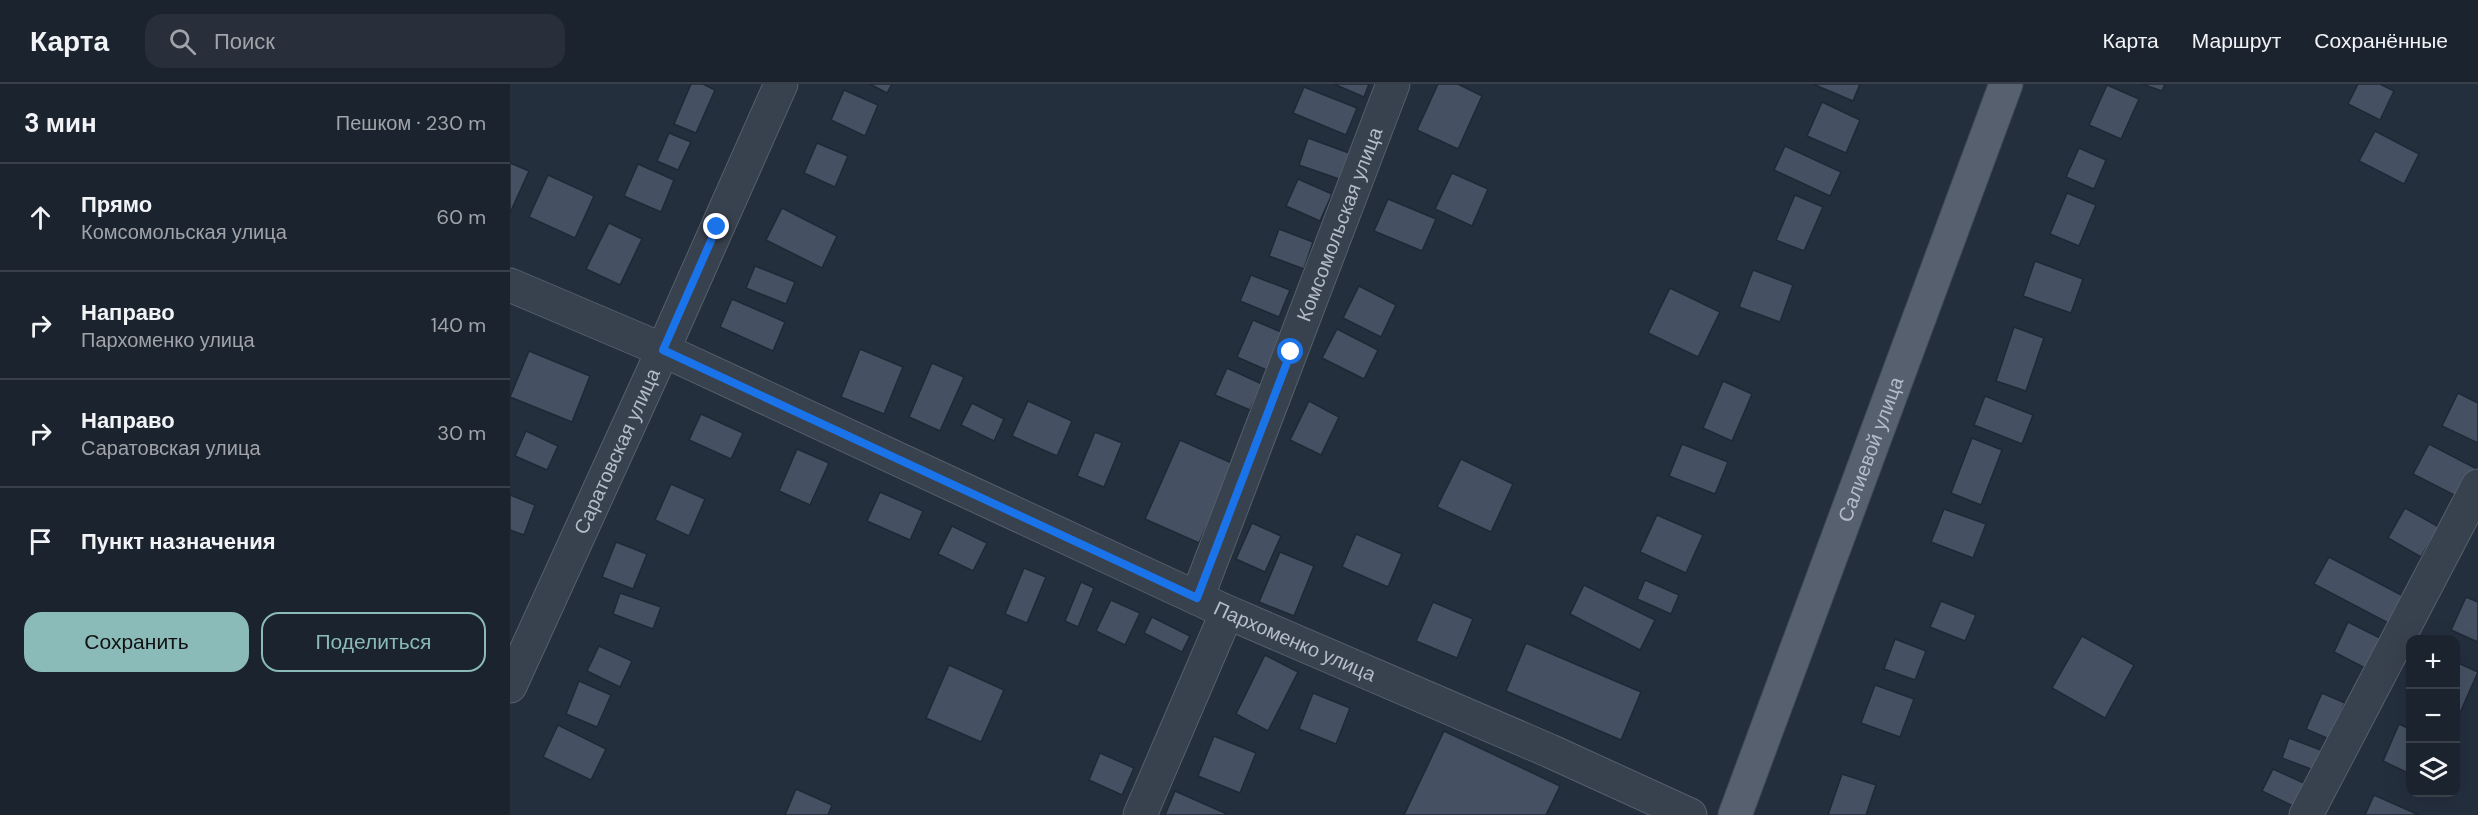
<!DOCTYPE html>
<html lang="ru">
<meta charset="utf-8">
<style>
body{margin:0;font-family:"DM Sans",sans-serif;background:#282f3a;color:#f1f3f6}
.controls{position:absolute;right:18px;bottom:18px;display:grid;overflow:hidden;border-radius:12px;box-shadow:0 6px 24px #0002}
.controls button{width:54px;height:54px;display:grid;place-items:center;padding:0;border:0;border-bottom:2px solid #39404a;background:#1b232e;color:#f1f3f6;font:30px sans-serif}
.stop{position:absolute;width:18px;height:18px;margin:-14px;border:4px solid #1a73e8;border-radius:50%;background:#fff}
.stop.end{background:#1a73e8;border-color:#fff;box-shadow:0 2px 6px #0008}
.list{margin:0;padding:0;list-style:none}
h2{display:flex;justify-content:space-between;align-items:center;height:78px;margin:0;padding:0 24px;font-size:26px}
h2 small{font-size:20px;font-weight:400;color:#a0a4aa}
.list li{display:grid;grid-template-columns:39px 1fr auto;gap:18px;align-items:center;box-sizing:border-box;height:108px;padding:0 24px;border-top:2px solid #39404a}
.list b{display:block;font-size:22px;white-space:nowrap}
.list p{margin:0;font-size:20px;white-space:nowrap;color:#a0a4aa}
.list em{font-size:20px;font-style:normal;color:#a0a4aa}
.actions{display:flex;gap:12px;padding:18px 24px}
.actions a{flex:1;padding:14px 0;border:2px solid #8bbbb9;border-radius:18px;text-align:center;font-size:21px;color:#8bbbb9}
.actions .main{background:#8bbbb9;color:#111}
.icon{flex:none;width:33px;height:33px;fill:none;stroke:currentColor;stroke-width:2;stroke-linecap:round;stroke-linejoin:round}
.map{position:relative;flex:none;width:1968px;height:731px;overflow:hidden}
header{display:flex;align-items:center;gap:36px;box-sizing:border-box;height:84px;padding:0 30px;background:#1b232e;border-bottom:2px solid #39404a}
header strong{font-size:28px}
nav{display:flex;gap:33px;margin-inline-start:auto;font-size:21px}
.search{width:420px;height:54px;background:#282f3a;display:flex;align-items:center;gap:15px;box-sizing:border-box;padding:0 21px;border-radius:18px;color:#a0a4aa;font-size:22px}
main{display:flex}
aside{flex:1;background:#1b232e}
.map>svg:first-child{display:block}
.building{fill:#455162;stroke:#1f2835;stroke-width:1.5}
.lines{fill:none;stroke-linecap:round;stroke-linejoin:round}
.minor-casing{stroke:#565f6c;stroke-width:35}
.major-casing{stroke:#414a57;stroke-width:35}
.minor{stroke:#38414e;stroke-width:33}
.major{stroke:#56606e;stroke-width:33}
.route{stroke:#1a73e8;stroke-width:8}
.labels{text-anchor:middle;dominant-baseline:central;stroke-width:5;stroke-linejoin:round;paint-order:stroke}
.street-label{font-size:20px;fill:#b4bcc9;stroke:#1d2633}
</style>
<header>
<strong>Карта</strong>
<div class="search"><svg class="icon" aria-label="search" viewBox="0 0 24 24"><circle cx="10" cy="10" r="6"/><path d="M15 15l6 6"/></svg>Поиск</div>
<nav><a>Карта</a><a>Маршрут</a><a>Сохранённые</a></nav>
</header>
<main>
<aside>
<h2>3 мин<small>Пешком · 230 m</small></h2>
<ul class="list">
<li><svg class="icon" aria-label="ahead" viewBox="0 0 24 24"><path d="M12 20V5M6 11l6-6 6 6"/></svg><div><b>Прямо</b><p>Комсомольская улица</p></div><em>60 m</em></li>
<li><svg class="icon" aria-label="right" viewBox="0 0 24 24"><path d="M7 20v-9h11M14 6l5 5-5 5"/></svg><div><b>Направо</b><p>Пархоменко улица</p></div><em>140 m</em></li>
<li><svg class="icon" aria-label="right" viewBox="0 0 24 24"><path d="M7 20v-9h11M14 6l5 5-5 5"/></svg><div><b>Направо</b><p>Саратовская улица</p></div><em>30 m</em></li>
<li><svg class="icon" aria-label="arrive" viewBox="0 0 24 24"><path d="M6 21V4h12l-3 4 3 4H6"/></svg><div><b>Пункт назначения</b></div></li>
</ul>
<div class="actions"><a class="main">Сохранить</a><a>Поделиться</a></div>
</aside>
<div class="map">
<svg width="1968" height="731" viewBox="0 0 1968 731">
<rect width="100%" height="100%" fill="#242f3e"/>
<!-- building -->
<g class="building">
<path d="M181,0H193L205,6L186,49L164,40Z"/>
<path d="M360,0H382L377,9Z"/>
<path d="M824,0H859L854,13Z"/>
<path d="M928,0H948L972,12L948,65L907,46Z"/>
<path d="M1303,0H1350L1343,17Z"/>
<path d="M1632,0H1655L1652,7Z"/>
<path d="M1848,0H1870L1884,7L1870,36L1838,20Z"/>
<path d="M1597,1L1629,15L1611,55L1579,41Z"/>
<path d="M794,3L847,24L836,51L783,29Z"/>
<path d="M334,6L368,21L355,52L321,36Z"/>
<path d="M1312,18L1350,36L1336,69L1297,52Z"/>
<path d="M1865,47L1909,70L1894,100L1849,77Z"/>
<path d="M159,49L181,58L168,86L147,77Z"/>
<path d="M798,54L839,69L829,95L789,81Z"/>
<path d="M307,59L338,72L325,103L294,89Z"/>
<path d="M1275,62L1331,88L1320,112L1264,86Z"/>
<path d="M1569,64L1596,76L1584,105L1556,93Z"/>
<path d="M0,79L19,87L0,129Z"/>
<path d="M128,80L164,96L151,128L114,112Z"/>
<path d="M942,89L978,105L962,142L925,125Z"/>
<path d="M38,91L84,112L65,154L19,133Z"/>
<path d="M788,95L822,110L810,137L776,122Z"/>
<path d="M1557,109L1586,121L1569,162L1540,150Z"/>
<path d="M1285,111L1313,123L1294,167L1266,156Z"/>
<path d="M878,115L926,135L912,167L864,147Z"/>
<path d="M272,124L327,152L312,184L256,156Z"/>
<path d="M99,139L132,155L110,201L76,185Z"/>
<path d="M769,145L803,158L794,185L759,172Z"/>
<path d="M1525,177L1573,195L1561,229L1513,212Z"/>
<path d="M245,182L285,198L276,220L236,204Z"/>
<path d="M1243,186L1283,201L1270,238L1229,223Z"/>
<path d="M741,191L780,206L769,233L730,217Z"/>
<path d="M849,202L886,221L871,253L833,234Z"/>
<path d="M1160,204L1210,228L1188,273L1138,249Z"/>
<path d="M222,215L275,238L263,267L210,243Z"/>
<path d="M743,236L778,251L761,288L727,273Z"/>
<path d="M1504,243L1534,254L1516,307L1486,297Z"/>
<path d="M827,245L868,266L854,295L812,274Z"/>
<path d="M350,265L393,283L374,330L331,313Z"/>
<path d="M19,267L80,292L62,338L0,313Z"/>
<path d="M422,279L454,293L430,347L399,333Z"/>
<path d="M717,284L752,300L740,326L705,311Z"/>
<path d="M1213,297L1242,310L1222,357L1193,344Z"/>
<path d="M1948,309L1968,319V359L1932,342Z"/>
<path d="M1475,312L1523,331L1512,360L1464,341Z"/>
<path d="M518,317L562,337L547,372L502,352Z"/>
<path d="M799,317L829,333L811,371L780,356Z"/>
<path d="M462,319L494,335L484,357L451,341Z"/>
<path d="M191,330L233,349L221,375L179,356Z"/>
<path d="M16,347L48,362L37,386L5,372Z"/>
<path d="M585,348L612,359L594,403L567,392Z"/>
<path d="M1462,354L1492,366L1471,421L1441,409Z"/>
<path d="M670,356L724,380L689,459L635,435Z"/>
<path d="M1172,360L1218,378L1205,410L1159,392Z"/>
<path d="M1919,360L1965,384L1950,414L1903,390Z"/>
<path d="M287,365L319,379L300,421L269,407Z"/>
<path d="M951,375L1003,400L981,448L927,423Z"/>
<path d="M161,400L195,415L179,452L145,436Z"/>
<path d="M370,408L413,427L400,456L357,437Z"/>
<path d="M0,411L25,421L14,451L0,446Z"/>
<path d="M1895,424L1929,443L1911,473L1878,454Z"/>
<path d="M1434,425L1476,440L1463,474L1421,458Z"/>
<path d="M1147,431L1193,451L1176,489L1130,468Z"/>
<path d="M742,439L771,452L755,488L726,475Z"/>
<path d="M442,442L477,459L463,487L428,470Z"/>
<path d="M846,450L892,470L878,503L832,483Z"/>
<path d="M106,458L137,470L123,505L92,493Z"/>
<path d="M770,468L804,482L784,532L749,518Z"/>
<path d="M1819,473L1897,514L1882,541L1804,500Z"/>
<path d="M514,484L536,493L517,539L495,530Z"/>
<path d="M1135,496L1169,511L1161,530L1127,515Z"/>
<path d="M571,498L584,504L568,543L555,537Z"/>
<path d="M1074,501L1145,536L1130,566L1060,530Z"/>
<path d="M110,509L151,523L143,545L103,530Z"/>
<path d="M1956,513L1968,518V558L1941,546Z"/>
<path d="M601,516L630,529L615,561L586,547Z"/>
<path d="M1431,517L1466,531L1455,557L1420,543Z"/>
<path d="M923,518L963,535L947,574L906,557Z"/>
<path d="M642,533L680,552L672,568L634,549Z"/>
<path d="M1838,538L1872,555L1857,585L1824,568Z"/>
<path d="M1572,552L1624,581L1595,634L1542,604Z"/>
<path d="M1385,555L1416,567L1405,596L1374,585Z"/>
<path d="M1016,559L1131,608L1111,656L996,607Z"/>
<path d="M89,562L122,577L110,603L77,587Z"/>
<path d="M755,571L788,588L758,647L726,630Z"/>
<path d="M1946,578L1968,588L1946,638Z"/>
<path d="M439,581L494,606L471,658L416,634Z"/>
<path d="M69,597L101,611L87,643L56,630Z"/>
<path d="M1365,601L1404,615L1390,653L1351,639Z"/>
<path d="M803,609L840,624L826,660L789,645Z"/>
<path d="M1812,609L1835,619L1819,655L1796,645Z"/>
<path d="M1889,640L1900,645V690L1873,677Z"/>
<path d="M48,641L96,665L81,696L33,673Z"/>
<path d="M934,647L1050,702L1036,731H894Z"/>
<path d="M704,652L746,669L730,709L688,692Z"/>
<path d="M1779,654L1816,668L1809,688L1772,674Z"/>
<path d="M590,669L624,684L612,711L579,696Z"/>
<path d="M1763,685L1796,700L1785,723L1752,707Z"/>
<path d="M1332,690L1366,701L1356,731H1318Z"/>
<path d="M286,705L322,721L318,731H275Z"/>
<path d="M665,707L717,730V731H655Z"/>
<path d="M1864,711L1909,731H1855Z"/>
</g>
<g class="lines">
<defs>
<g id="minor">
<path id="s1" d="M0,201L153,266L717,528L1040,667L1180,731"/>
<path id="s2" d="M687,514L883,0"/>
<path id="s3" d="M0,602L153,266L271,0"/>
<path d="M630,731L717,528"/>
<path d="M1796,731L1968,402"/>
</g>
<g id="major">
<path id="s4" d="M1225,731L1496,0"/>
</g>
</defs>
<!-- minor casing -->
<use href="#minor" class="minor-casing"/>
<!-- major casing -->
<use href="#major" class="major-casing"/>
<!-- minor -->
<use href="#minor" class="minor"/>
<!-- major -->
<use href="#major" class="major"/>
</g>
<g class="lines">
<!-- route -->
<path class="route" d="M207,143L153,266L687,514L781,268"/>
</g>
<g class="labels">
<!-- street labels -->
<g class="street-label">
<text stroke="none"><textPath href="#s2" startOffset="400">Комсомольская улица</textPath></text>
<text stroke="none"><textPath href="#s4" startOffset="390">Салиевой улица</textPath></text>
<text stroke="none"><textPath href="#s3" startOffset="258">Саратовская улица</textPath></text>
<text stroke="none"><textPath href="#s1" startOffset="862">Пархоменко улица</textPath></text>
</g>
</g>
</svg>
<div class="controls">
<button>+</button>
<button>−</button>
<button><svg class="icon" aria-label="layers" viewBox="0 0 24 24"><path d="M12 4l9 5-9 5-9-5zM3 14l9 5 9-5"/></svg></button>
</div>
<div class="stop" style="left:781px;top:268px"></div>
<div class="stop end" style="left:207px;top:143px"></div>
</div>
</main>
